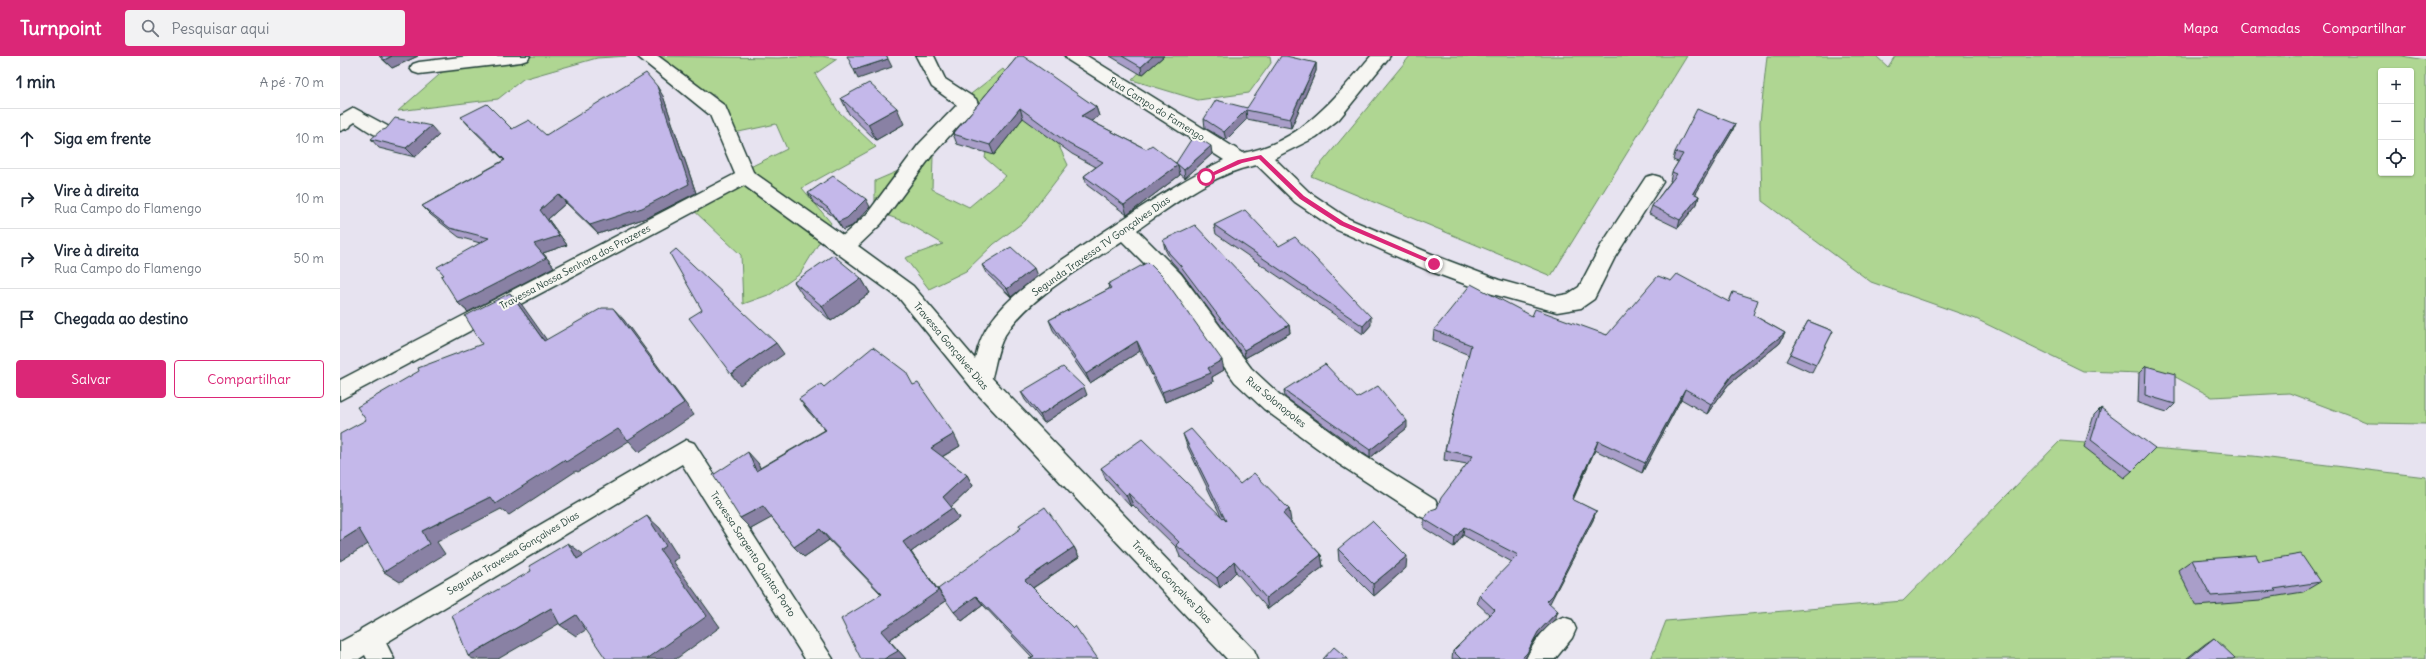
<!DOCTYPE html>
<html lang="pt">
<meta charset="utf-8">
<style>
body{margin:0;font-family:Delius,sans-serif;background:#f2f2f3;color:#1f2937}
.controls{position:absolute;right:12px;top:12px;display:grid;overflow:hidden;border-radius:4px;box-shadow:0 1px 3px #0004}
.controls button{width:36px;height:36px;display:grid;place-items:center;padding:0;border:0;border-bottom:1px solid #e0e1e3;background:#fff;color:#1f2937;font:20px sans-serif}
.stop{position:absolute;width:12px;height:12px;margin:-9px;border:3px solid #db2777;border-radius:50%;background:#fff}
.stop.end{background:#db2777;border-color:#fff;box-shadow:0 1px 4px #0008}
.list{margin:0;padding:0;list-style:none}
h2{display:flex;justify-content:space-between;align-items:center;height:52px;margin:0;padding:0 16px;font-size:17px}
h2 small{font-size:13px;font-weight:400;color:#747a83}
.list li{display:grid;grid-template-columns:26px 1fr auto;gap:12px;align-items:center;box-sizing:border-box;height:60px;padding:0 16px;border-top:1px solid #e0e1e3}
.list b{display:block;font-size:15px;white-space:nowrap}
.list p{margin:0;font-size:13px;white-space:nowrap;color:#747a83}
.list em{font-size:13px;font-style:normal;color:#747a83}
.actions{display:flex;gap:8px;padding:12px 16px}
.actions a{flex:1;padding:9px 0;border:1px solid #db2777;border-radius:4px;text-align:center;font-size:14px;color:#db2777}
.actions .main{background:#db2777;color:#fff}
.icon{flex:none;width:22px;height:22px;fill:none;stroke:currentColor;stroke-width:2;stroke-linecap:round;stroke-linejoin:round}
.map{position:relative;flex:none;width:2086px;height:603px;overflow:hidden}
header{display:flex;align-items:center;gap:24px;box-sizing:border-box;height:56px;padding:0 20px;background:#db2777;color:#fff}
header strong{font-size:19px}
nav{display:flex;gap:22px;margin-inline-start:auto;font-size:14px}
.search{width:280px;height:36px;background:#f2f2f3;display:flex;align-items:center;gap:10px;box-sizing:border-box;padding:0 14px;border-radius:4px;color:#747a83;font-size:15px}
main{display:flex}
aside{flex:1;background:#fff}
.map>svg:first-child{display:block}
.green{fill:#afd692;stroke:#678a63;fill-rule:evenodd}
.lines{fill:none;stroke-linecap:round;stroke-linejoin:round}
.service-casing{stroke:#1f3d34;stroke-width:3}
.pedestrian-casing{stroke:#1f3d34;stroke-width:3}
.minor-casing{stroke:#1f3d34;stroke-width:3}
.tertiary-casing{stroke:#1f3d34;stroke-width:3}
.service{fill:#f6f6f2;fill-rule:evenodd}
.pedestrian{fill:#f6f6f2;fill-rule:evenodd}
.minor{fill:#f6f6f2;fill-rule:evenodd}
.tertiary{fill:#f6f6f2;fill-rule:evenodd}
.wall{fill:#a99ec9;stroke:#1f3d34}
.shaded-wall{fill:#8981a4;stroke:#1f3d34}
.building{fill:#c4b8ea;stroke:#1f3d34}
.route{fill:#db2777}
.labels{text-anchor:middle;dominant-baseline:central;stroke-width:4;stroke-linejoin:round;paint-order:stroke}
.street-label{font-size:10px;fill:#1f3d34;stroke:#f6f6f2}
</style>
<header>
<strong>Turnpoint</strong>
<div class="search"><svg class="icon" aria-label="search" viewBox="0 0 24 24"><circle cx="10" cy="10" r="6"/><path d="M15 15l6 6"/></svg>Pesquisar aqui</div>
<nav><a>Mapa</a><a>Camadas</a><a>Compartilhar</a></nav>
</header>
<main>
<aside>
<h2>1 min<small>A pé · 70 m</small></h2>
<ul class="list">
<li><svg class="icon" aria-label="ahead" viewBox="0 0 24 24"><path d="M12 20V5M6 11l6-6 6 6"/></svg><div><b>Siga em frente</b></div><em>10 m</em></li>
<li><svg class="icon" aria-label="right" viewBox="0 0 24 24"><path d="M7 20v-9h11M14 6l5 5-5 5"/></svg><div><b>Vire à direita</b><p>Rua Campo do Flamengo</p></div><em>10 m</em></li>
<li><svg class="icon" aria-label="right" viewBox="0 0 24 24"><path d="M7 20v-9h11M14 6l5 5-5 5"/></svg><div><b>Vire à direita</b><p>Rua Campo do Flamengo</p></div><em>50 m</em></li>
<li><svg class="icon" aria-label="arrive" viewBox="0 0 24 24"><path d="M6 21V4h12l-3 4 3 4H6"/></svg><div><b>Chegada ao destino</b></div></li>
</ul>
<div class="actions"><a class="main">Salvar</a><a>Compartilhar</a></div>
</aside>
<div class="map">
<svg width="2086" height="603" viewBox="0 0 2086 603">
<rect width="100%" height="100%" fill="#e7e3f0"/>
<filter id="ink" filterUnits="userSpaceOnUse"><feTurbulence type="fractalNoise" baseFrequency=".025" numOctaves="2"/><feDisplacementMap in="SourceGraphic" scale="8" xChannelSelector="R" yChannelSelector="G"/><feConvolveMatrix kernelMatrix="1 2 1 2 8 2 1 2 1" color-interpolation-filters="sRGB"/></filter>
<g filter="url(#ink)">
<!-- green -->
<g class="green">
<path d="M143,0H288L257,2L183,23L158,43L58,55L115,5Z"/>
<path d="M309,0L438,2L482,0L497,3L475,18L498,55L536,91L462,132L491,167L460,218L431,238L403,248L401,199L349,150L398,117L447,93L436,68L394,77L375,39L346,38L342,16Z"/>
<path d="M815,0H930L931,7L909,37L858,44L792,24Z"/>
<path d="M1070,0H1347L1211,220L971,120Z"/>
<path d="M1427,0H1536L1548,11L1555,0H2062L2086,4V368L2029,367L1949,337L1872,341L1830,318L1743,315L1636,263L1531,226L1422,145L1420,66ZM2041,15H2071V117H2041Z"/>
<path d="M663,13L718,88L728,109L685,165L654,188L626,215L589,233L565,202L603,188L568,167L535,155V125L593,100L592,133L629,151L666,120L645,102L648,83L647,55L631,38Z"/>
<path d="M1720,385L1913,400L2086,421V603H1311L1326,565L1563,545Z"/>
</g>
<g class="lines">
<defs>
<path id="service" d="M14,52L53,73L56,77L53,81C40,85 26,73 15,66L9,70L0,71V60Z"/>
<g id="pedestrian">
<path d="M129,0H190L187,4L181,6L79,18L73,16L70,12L73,8L79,6Z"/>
<path d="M297,0H318L385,50L413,116L511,185L514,191L511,197L504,199L497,197L398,125L370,59Z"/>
</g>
<g id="minor">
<path d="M576,0H594L605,23L636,43L638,48L593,98L541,168L518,190L573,230L635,303C638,290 642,278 650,267C672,235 710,213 741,191C788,160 833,128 884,104L728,4L725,0H747L903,97C960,87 995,42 1031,0H1050L999,63L976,81L934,102L969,136L1009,163L1101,202L1159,224L1217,240L1228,238L1239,231L1260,191L1306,121L1313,119L1320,121L1323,126L1275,201L1254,243L1241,252L1217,256L1149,237L1087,214L995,173L955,146L917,109C873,117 833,149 797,174L841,218L911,312L940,339L1015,394L1095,444L1099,452L1095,460L1087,463L1079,460L999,408L924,353L895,326L827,230L782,185C744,211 690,240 665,279C655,295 656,315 648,332L640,334L632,332L559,242L497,197L494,191L497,185L527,158L579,88L617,49L592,31Z"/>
<path d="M3,59L10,61L12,66L10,71L0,75V60Z"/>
<path d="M405,113L412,115L415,120L412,125L0,344V324Z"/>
<path d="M346,384L354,387L493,603H465L342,408L39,591L30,594L21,591L17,582L21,573Z"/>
<path d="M1223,561L1232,564L1236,573L1232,582L1215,603H1186C1193,587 1207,567 1223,561Z"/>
</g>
<g id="tertiary">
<path d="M640,316L648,318L914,594L918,603H887L632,332L629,325L632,318Z"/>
<path d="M30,570L39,573L54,603H27L25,599L19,603H0V586Z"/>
</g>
</defs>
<!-- service casing -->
<use href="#service" class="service-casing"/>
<!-- pedestrian casing -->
<use href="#pedestrian" class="pedestrian-casing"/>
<!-- minor casing -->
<use href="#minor" class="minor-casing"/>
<!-- tertiary casing -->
<use href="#tertiary" class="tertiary-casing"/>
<!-- service -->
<use href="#service" class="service"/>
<!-- pedestrian -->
<use href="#pedestrian" class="pedestrian"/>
<!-- minor -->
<use href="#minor" class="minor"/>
<!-- tertiary -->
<use href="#tertiary" class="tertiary"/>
</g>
<!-- wall -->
<g class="wall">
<path d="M39,0H78L52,12Z"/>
<path d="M678,0L756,51L759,60L751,65L806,93L836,107L872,98L845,122L840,118V119L787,159L747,129L744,120L756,111L732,98L683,62L654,99L617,88L613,78Z"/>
<path d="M770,0H824L802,19Z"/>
<path d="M976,7V15L951,72L907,63L886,84L865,72L864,63L907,52Z"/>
<path d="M323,40L356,137L309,161L258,178L226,147L208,163L227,189L203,197L214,211L128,256L118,247L104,219L140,187L119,181L91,159L82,150L164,104L130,71L121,61L172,73L206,79Z"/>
<path d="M501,42L564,68L536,84L509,58Z"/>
<path d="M1395,68L1392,76L1355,138L1359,140L1357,148L1338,172L1309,158L1312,150L1331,125H1330L1332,116L1338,106L1333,104L1335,96Z"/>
<path d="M99,79L75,101L39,92L31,83Z"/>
<path d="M468,137L530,151L512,170L503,174L493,160L473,146Z"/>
<path d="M874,169L939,190L1031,269L1023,278L876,178Z"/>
<path d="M823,184L949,269L950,277L905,302L842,217L831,205L825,193Z"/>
<path d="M642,209L697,220L671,241L646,217Z"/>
<path d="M521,222L530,237L491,265L464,241L454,226Z"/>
<path d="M1331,225L1389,246L1393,236L1413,259L1445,277L1440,287L1388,329L1367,358L1341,343L1302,417L1255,394L1233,444L1256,455L1253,464L1209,548L1218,555L1215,563L1195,583L1185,603H1112L1113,595L1150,559L1137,547L1139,539L1172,506L1123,479L1114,491L1084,472V463L1097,452L1127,408L1104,404L1105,394L1129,299L1093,284L1094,274L1192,260L1267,279Z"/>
<path d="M768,228L884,314L872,321L873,326L825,346L800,295L750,327L713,274L709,264L769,233Z"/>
<path d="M1468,265L1493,275L1472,317L1446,305Z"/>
<path d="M1806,310L1835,348L1827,356L1798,347L1799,317Z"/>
<path d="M573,329L620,390L602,401L627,419L633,430L611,451L619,462L571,496L606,545L549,584L566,603H521L542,539L489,484L464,501L454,491L431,461L411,473L418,407L420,412L485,374L468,355L459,343L484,331Z"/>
<path d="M944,334L1017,342L1067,372L1030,402L945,341Z"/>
<path d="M681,336L747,339L704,367L685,344Z"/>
<path d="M1761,352L1792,415L1784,422L1744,391L1754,359Z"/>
<path d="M843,378L900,428L949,453L950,465L981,499L983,511L928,553L896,516L880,532L840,501L837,492L793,449L791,451L766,424L761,412L881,460L847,390Z"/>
<path d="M679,469L734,491L739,501L693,532L733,572L692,601L643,549L622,565L681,472Z"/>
<path d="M998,493L1066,512L1034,540L999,505Z"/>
<path d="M1852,504L1980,526L1963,536L1926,542L1920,545L1856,550L1838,514Z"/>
<path d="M1874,582L1893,603H1846L1865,588Z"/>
</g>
<!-- shaded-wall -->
<g class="shaded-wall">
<path d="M52,0H78L52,12L44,4Z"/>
<path d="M813,0H824L802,19L801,11Z"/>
<path d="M548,3L552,11L518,23L514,14Z"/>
<path d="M976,7V15L951,72L950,63Z"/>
<path d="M317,30L323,40L356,137L309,161L258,178L250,169Z"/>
<path d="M756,51L759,60L744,70L741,60Z"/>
<path d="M557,52L564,68L536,84L528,68Z"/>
<path d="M680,52L683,62L654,99L650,89Z"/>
<path d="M906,54L907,63L886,84L884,76Z"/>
<path d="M1395,68L1392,76L1351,146L1353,137Z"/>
<path d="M91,70L99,79L75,101L66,92Z"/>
<path d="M871,90L872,98L845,122L844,114Z"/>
<path d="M838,109L840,119L787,159L784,149Z"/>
<path d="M218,138L226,147L208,163L227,189L203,197L214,211L128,256L118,247L200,154Z"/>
<path d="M1359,140L1357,148L1338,172L1340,164Z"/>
<path d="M526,143L530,151L512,170L503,174L498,166Z"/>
<path d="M694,212L697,220L671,241L667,233Z"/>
<path d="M521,222L530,237L491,265L482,250Z"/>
<path d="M170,237L182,249L216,297L204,285Z"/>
<path d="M273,252L284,264L354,359L299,396L289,385L238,416L236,415L169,459L161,453L97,486L105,498L60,526L44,516L82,475L224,404Z"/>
<path d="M1031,261V269L1023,278V270Z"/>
<path d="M949,269L950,277L905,302L904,294Z"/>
<path d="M1445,277L1440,287L1388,329L1367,358L1371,348L1392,319Z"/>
<path d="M797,285L800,295L750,327L746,318Z"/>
<path d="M436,287L444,298L400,329L391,318Z"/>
<path d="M882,304L884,314L872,321L873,326L825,346L822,336Z"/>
<path d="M744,331L747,339L704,367L700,359Z"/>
<path d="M1345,333L1341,343L1302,417L1305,407Z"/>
<path d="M1067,365V372L1030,402V394Z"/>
<path d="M614,378L620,390L598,403L591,392Z"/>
<path d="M1258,385L1255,394L1229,452L1232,443Z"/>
<path d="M408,396L418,407L426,426L416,415Z"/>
<path d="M627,419L633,430L610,452L603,441Z"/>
<path d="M788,437L793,449L791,451L786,439Z"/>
<path d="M423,450L433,461L411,473L400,462Z"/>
<path d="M612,452L619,462L571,496L606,545L549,584L566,603H544L541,575L563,486Z"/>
<path d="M949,453L951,465L945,469L943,458Z"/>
<path d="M1256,455L1253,464L1210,547L1204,553L1207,545Z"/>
<path d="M307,460L320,472L339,502L333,505L380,571L336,603H307L320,494Z"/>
<path d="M1124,471L1123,479L1114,491L1115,482Z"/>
<path d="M19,473L35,484L0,505V485Z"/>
<path d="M480,473L489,484L464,501L454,491Z"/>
<path d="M228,487L243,498L252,514L237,503Z"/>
<path d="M734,491L739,501L691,533L685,524Z"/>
<path d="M981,499L983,511L928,553L926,542Z"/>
<path d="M1067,500L1066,512L1034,540L1033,528Z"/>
<path d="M894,505L896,516L880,532L877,522Z"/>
<path d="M636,540L643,549L622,565L614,556Z"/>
<path d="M211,552L227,563L158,603H133L128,600Z"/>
<path d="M1218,555L1215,563L1195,583L1185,603H1181L1198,576Z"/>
<path d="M236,559L252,570L236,580L220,569Z"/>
</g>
<!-- building -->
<g class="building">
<path d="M41,0H52L44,4Z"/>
<path d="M507,0H547L548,3L514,14Z"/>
<path d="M678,0H683L756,51L741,60L806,93L812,89L838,109L784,149L744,120L763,106L729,88L680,52L650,89L613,78Z"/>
<path d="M782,0H813L801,11Z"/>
<path d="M941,0H946L976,7L950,63L906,54L884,76L864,63L876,44L907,52Z"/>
<path d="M306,17L317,30L349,128L302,152L250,169L218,138L200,154L219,180L194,188L206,202L118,247L101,220L104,219L97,211L149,182L110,172L82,150L165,104L121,61L147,48L172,73L189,64L206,79Z"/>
<path d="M529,27L557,52L528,68L501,42Z"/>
<path d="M1357,53L1395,68L1353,137L1359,140L1340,164L1312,150L1337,118L1332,116L1343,98L1335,96Z"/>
<path d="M55,62L91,70L66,92L31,83L40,75L46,73Z"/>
<path d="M854,79L871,90L844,114L836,107Z"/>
<path d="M493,120L526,143L507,162L498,166L488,152L468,137Z"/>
<path d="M905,154L939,190L955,181L1031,261L1023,270L874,169Z"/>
<path d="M855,169L949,269L904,294L840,209L829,197L823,184Z"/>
<path d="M671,191L694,212L667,233L642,209Z"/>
<path d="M336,193L436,287L391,318L349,262L362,254L330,198Z"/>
<path d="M493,199L521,222L482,250L454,226Z"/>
<path d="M808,206L823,221L882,304L868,312L871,317L822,336L797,285L746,318L709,264L771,232L768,228Z"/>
<path d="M1337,218L1389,246L1393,236L1418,244L1413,259L1445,277L1392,319L1371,348L1345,333L1305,407L1258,385L1232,443L1256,455L1213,539L1207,545L1218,555L1198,576L1187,597L1181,603H1121L1113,595L1155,554L1139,539L1178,499L1124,471L1115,482L1084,463L1091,454L1097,452L1101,442L1133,400L1105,394L1131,289L1094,274L1131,228L1192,260L1195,253L1267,279L1318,220L1331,225Z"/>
<path d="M170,237L204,285L262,252H273L344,347L288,384L278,373L226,406L224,404L155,448L150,441L82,475L89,488L44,516L19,473L0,485V378L26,364L17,351L79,315L78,312L142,288L125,260Z"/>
<path d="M1468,265L1493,275L1476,309L1450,298Z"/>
<path d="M533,291L566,316L573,329L578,327L614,378L591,392L627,419L603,441L612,452L563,486L598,535L541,575L558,595L544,603H521L501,563L542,538L480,473L454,491L423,450L400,462L373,419L408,396L416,415L486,374L459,343L481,328L484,331Z"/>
<path d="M985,308L1017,342L1038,330L1067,365L1030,394L944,334Z"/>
<path d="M1806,310L1835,318V348L1805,339Z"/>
<path d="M723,311L744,331L700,359L681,336Z"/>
<path d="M1761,352L1815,392L1792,415L1751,384Z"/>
<path d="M851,373L900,428L914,417L949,453L943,458L981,499L926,542L894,505L877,522L836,489L839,486L788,437L786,439L761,412L802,383L886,465L843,378Z"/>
<path d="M705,451L734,491L685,524L733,572L735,570L758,603H689L694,600L636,540L614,556L598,533L681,472L679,469Z"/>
<path d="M307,460L326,490L320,494L367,560L307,603H266L236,559L220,569L211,552L128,600L112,559L191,515L189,510L228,487L237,503Z"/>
<path d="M1032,465L1067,500L1033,528L998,493Z"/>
<path d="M1961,498L1980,526L1934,533L1936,535L1871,540L1852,504L1916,499L1919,505Z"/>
<path d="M1874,582L1895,602L1893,603H1848Z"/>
<path d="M994,591L1008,603H983Z"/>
</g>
</g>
<!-- route -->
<path class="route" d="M921,99L964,140L1004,166L1096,206V210L1000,169L960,143L919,103L902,107L868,122L863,121L898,104Z"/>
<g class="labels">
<!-- street labels -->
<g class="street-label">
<text transform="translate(817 53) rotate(32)">Rua Campo do Famengo</text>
<text transform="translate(761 190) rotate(-35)">Segunda Travessa TV Gonçalves Dias</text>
<text transform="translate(235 211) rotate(-28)">Travessa Nossa Senhora dos Prazeres</text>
<text transform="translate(611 290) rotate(50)">Travessa Gonçalves Dias</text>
<text transform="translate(936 346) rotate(39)">Rua Solonopoles</text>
<text transform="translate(173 497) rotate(-31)">Segunda Travessa Gonçalves Dias</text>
<text transform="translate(413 498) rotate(57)">Travessa Sargento Quintas Porto</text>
<text transform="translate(832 526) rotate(46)">Travessa Gonçalves Dias</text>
</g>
</g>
</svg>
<div class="controls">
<button>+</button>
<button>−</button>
<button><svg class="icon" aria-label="locate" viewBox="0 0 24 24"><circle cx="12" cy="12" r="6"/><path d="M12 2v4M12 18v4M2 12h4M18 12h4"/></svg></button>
</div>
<div class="stop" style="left:866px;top:121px"></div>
<div class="stop end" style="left:1094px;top:208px"></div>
</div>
</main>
